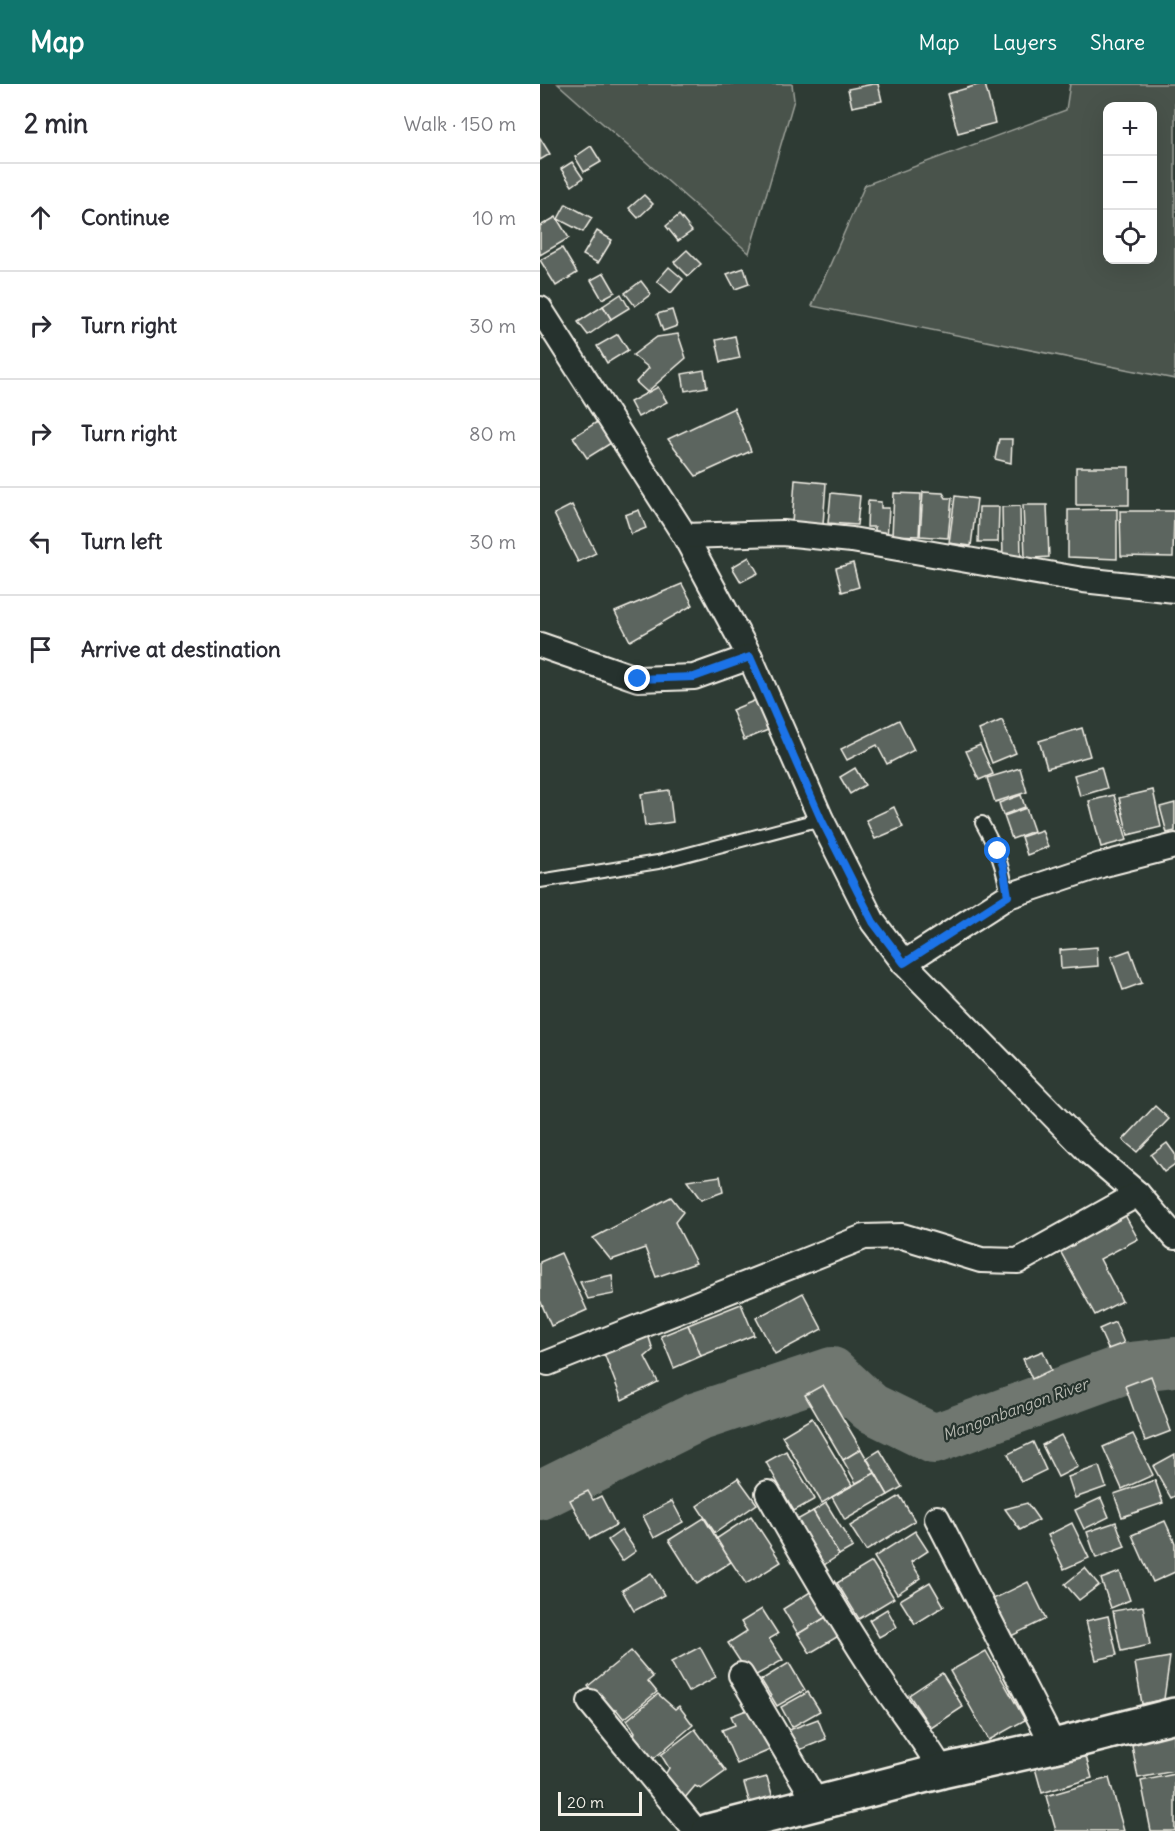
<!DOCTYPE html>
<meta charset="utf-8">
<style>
body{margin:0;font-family:Delius,sans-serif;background:#f7f7f7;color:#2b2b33}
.controls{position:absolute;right:18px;top:18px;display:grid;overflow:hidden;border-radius:12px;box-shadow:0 6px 24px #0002}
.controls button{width:54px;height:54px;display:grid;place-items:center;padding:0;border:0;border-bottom:2px solid #e1e1e2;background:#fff;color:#2b2b33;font:30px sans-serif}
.scale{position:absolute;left:18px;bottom:15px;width:84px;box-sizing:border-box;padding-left:6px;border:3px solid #f4f1e8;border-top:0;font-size:16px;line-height:21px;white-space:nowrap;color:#f4f1e8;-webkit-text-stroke:4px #26332d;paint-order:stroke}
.stop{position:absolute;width:18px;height:18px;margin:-14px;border:4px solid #1a73e8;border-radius:50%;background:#fff}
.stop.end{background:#1a73e8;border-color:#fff;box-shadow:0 2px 6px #0008}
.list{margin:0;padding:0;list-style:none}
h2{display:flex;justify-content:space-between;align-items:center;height:78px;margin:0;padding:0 24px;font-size:26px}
h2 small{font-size:20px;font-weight:400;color:#7c7c81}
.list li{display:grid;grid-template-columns:39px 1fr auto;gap:18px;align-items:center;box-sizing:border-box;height:108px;padding:0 24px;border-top:2px solid #e1e1e2}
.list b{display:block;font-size:22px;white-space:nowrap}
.list em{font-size:20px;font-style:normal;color:#7c7c81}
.icon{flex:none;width:33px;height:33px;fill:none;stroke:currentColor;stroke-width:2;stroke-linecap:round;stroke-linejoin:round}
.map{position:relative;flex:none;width:635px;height:1747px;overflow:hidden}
header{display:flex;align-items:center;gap:36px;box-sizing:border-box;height:84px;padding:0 30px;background:#0f766e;color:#fff}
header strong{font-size:28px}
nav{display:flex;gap:33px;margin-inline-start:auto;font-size:21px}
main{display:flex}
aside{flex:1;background:#fff}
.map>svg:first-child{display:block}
.green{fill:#48524c;stroke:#9ea29a;stroke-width:1.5;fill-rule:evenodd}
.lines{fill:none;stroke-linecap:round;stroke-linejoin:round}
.river{stroke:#6f7770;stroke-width:50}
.building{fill:#5c655e;stroke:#f4f1e8;stroke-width:1.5}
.lane-casing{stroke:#f4f1e8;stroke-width:16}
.street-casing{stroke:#f4f1e8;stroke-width:28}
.secondary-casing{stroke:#f4f1e8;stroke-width:38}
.lane{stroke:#26332d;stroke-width:12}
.street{stroke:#26332d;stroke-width:24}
.secondary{stroke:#26332d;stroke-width:33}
.route{stroke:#1a73e8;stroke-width:8}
.labels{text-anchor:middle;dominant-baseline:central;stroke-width:4.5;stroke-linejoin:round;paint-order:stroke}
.water-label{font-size:16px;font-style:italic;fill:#b8bab2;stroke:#26332d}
</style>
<header>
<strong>Map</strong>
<nav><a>Map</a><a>Layers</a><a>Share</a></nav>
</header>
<main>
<aside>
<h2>2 min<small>Walk · 150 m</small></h2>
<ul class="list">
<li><svg class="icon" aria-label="ahead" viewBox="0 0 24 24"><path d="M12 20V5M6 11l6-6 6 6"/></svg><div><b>Continue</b></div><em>10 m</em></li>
<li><svg class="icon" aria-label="right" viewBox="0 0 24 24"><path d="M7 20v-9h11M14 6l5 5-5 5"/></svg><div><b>Turn right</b></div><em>30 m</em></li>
<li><svg class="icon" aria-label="right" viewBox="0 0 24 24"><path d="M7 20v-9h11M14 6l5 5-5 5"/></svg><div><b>Turn right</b></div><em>80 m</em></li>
<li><svg class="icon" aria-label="left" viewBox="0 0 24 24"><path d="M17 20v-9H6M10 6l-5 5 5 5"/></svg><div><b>Turn left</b></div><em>30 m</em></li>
<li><svg class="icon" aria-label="arrive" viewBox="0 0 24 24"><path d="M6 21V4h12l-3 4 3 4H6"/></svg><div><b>Arrive at destination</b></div></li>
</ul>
</aside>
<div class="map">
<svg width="635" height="1747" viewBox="0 0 635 1747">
<rect width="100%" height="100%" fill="#2e3b34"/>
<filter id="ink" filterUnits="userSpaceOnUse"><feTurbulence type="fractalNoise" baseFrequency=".0167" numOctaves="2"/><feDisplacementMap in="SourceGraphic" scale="12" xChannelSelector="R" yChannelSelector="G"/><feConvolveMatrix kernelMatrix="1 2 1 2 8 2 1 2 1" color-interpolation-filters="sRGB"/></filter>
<g filter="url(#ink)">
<!-- green -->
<g class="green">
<path d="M18,0H252L254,16L209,169Z"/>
<path d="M530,0H635V295L272,222L325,101L526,26ZM612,22V176H568V22Z"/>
</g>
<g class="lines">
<!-- river -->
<path class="river" d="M0,1411L157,1333L292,1288L331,1324L394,1355L590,1283L635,1278"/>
</g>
<!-- building -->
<g class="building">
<path d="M333,0H338L342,17L312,23L308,5Z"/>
<path d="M441,0H445L455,39L418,49L407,10Z"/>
<path d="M0,54L10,70L0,76Z"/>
<path d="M51,62L61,78L44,88L35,73Z"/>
<path d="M32,78L43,94L32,102L21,85Z"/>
<path d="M104,111L113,120L98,134L89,124Z"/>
<path d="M26,120L52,134L43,148L18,135Z"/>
<path d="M139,131L152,147L138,157L126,142Z"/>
<path d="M16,133L29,154L0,171V142Z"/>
<path d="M57,147L72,156L58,179L43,171Z"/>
<path d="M22,164L37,189L16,202L0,176Z"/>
<path d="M147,166L161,180L148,192L134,178Z"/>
<path d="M129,183L143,195L131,209L117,197Z"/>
<path d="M204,184L209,200L195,205L187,190Z"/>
<path d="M64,189L75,208L62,215L51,196Z"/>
<path d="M101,197L111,210L95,222L85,209Z"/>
<path d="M81,210L89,224L71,235L63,222Z"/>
<path d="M63,222L71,235L48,251L38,238Z"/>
<path d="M132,226L137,242L123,247L117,230Z"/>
<path d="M78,250L88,266L67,279L57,262Z"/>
<path d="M138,250L146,274L107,308L96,298L109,284L93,271L117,253Z"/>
<path d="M195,252L200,274L181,278L176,256Z"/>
<path d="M164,286L167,303L145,307L142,290Z"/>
<path d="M118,303L127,318L98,333L90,318Z"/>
<path d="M194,324L211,367L156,392L128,355Z"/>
<path d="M57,338L71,359L47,374L33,353Z"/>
<path d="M459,355H472L471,379L455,375Z"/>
<rect x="536" y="383" width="53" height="38"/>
<path d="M255,396L286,399L283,441L252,439Z"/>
<path d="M383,408L403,409L406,414H412L408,454L380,452Z"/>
<path d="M291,409L320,412L317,441L288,439Z"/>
<path d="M354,409L381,410L379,452L352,451Z"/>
<path d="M415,412L437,415L431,462L409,459Z"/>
<path d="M328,417L341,418V424H349L347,455L335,454V443H327Z"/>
<path d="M32,421L56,469L38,478L14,430Z"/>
<path d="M483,421H507L509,473L495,474L496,483L490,484L489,474H485Z"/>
<path d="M480,422L481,475L463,476L462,423Z"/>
<path d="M439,423H459L458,458H438Z"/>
<path d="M577,425V475L528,473V426Z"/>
<path d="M99,426L106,444L91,450L85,431Z"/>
<path d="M580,427H634L633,473L581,472Z"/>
<path d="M209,473L218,489L201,498L192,483Z"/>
<path d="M313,479L319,503L302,508L296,484Z"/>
<path d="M142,500L153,521L90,557L75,528Z"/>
<path d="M216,616L228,646L204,656L192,626Z"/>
<path d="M359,636L374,666L347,680L337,661L307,676L301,665Z"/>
<path d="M462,636L476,669L452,679L439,646Z"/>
<path d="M542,644L550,672L507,684L499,657Z"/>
<path d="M440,661L453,690L439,696L426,667Z"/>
<path d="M561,683L567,704L540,712L534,691Z"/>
<path d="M315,684L325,701L310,710L300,693Z"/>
<path d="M480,684L487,708L455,718L447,694Z"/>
<path d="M129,706L133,738L105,742L101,710Z"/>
<path d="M613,706L621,743L588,751L579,714Z"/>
<path d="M481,711L485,723L463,731L459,719Z"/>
<path d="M574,711L587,756L561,763L549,717Z"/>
<path d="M635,719V747L627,749L620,723Z"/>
<path d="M354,723L363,743L335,755L326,736Z"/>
<path d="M486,724L494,747L472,755L464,732Z"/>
<path d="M502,746L508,763L487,771L481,753Z"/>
<path d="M557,863L558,882L521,885L520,866Z"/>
<path d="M590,866L602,899L583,906L571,873Z"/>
<path d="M615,1022L629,1035L597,1068L583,1056Z"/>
<path d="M627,1059L635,1070V1080L624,1088L611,1071Z"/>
<path d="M180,1092L183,1108L161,1116L147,1097Z"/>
<path d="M131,1113L143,1128L135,1138L156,1179L116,1193L105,1164L71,1176L53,1154Z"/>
<path d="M585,1131L598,1155L560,1175L582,1217L555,1231L519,1165Z"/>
<path d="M21,1169L47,1226L11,1242L0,1216V1178Z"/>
<path d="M72,1191L74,1210L48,1215L40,1198Z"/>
<path d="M263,1209L282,1245L235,1270L216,1234Z"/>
<path d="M201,1220L214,1251L161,1272L148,1241Z"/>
<path d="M575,1238L584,1259L568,1265L559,1245Z"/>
<path d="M105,1241L113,1266L105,1273L118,1298L82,1316L62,1264Z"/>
<path d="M148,1241L161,1272L134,1284L121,1252Z"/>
<path d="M503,1267L511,1286L492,1295L483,1275Z"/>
<path d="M611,1292L631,1347L605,1357L585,1302Z"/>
<path d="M283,1301L321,1365L303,1376L265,1311Z"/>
<path d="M272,1334L312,1401L282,1419L242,1352Z"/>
<path d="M593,1350L613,1391L582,1405L563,1363Z"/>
<path d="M521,1351L538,1383L518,1393L502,1361Z"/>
<path d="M493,1358L506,1386L481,1398L468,1370Z"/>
<path d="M321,1365L335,1389L316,1399L303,1376Z"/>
<path d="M340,1366L362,1403L348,1411L327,1374Z"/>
<path d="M246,1367L275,1415L254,1427L226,1378Z"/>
<path d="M635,1370V1412L631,1414L613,1382Z"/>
<path d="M559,1382L566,1403L535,1414L528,1393Z"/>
<path d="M335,1389L348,1411L305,1436L292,1413Z"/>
<path d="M198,1394L217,1420L175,1449L157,1422Z"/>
<path d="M615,1396L623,1419L582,1433L574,1410Z"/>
<path d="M48,1407L53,1416L61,1412L76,1441L50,1455L30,1416Z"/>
<path d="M360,1412L375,1437L326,1467L310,1442Z"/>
<path d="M561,1414L569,1433L544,1445L535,1426Z"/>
<path d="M132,1417L143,1438L114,1454L103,1432Z"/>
<path d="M286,1419L313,1463L299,1471L273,1427Z"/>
<path d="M487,1419L499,1436L480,1446L465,1425Z"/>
<path d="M273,1427L299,1471L284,1481L257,1436Z"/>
<path d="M211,1432L241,1478L206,1500L176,1455Z"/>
<path d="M164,1434L191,1478L157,1500L129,1456Z"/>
<path d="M625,1437L635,1459V1488L613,1498L592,1451Z"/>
<path d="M576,1438L585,1463L556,1474L547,1448Z"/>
<path d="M532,1439L549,1474L524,1485L508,1451Z"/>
<path d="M82,1446L96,1467L82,1477L68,1456Z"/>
<path d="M375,1447L388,1467L371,1478L381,1494L357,1510L334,1473Z"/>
<path d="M332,1478L354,1514L319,1535L297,1499Z"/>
<path d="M545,1484L559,1501L539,1516L525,1500Z"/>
<path d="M580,1488L590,1516L571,1524L561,1495Z"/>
<path d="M111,1489L124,1511L94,1527L82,1506Z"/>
<path d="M390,1498L404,1522L375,1540L360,1516Z"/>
<path d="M488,1498L506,1535L467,1554L449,1517Z"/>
<path d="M275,1505L291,1530L258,1550L243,1525Z"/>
<path d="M603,1522L610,1561L581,1567L573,1527Z"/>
<path d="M222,1525L238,1550L229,1555L243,1576L211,1594L188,1559L207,1547L201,1538Z"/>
<path d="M347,1525L357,1543L339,1553L329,1536Z"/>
<path d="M291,1530L302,1550L270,1569L258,1550Z"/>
<path d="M568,1532L577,1571L556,1576L546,1537Z"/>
<path d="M160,1563L176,1593L148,1608L131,1578Z"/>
<path d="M91,1567L113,1593L108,1597L117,1608L84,1635L76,1625L70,1628L48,1602Z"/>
<path d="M446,1567L485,1636L449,1656L410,1587Z"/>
<path d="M630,1573L624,1615L602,1620L595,1579Z"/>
<path d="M249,1579L265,1606L237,1622L221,1596Z"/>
<path d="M402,1589L423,1623L391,1644L369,1611Z"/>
<path d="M268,1608L280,1627L252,1643L241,1623Z"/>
<path d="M118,1610L135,1625L139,1622L153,1641L112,1676L93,1657L95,1648L87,1636Z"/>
<path d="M212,1624L230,1666L197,1680L182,1646L195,1641L191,1632Z"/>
<path d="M278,1635L286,1655L257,1667L249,1646Z"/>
<path d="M634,1643L635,1687L598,1694L590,1651Z"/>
<path d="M155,1645L186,1687L161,1705L155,1702L144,1715L125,1691L129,1684L121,1671Z"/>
<path d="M545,1669L552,1694L502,1709L495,1684Z"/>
<path d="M635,1690V1747H611L601,1697Z"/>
<path d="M227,1693L233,1714L210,1720L204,1699Z"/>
<path d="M569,1694L584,1747H516L506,1712Z"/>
</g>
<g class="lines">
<defs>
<g id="lane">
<path d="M442,739C458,768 462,779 468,812"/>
<path d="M0,797L118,778L281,735"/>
</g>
<g id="street">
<path d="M0,225L145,452L210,573L281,735L333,838L364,879L550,1069L598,1110L635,1153"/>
<path d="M145,452L243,449L312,456L543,496L635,506"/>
<path d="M0,561L98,595L154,593L210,573"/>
<path d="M364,879L468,812L561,781L635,762"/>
<path d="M8,1279L324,1153L362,1152L441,1176L478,1177L598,1110"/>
<path d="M228,1409C265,1475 303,1540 345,1603C364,1631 385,1657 402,1687"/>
<path d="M397,1434L514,1662"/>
<path d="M201,1591L276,1718"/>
<path d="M50,1618L156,1747"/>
</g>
<path id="secondary" d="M169,1747L402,1687L514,1662L635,1631"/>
</defs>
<!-- lane casing -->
<use href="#lane" class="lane-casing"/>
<!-- street casing -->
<use href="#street" class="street-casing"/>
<!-- secondary casing -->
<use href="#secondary" class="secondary-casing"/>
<!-- lane -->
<use href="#lane" class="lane"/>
<!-- street -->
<use href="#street" class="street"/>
<!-- secondary -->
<use href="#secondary" class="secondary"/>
</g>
</g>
<g class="lines" filter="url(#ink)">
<!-- route -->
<path class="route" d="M98,595L154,593L210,573L281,735L333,838L364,879L468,812L463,782L458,767"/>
</g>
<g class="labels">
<!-- water labels -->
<g class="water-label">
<text transform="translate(475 1325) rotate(-20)">Mangonbangon River</text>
</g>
</g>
</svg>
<div class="controls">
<button>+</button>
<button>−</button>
<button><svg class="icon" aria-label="locate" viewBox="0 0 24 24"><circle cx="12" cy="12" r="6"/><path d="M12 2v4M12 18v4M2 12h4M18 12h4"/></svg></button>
</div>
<div class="scale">20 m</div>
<div class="stop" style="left:458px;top:767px"></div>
<div class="stop end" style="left:98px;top:595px"></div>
</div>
</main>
